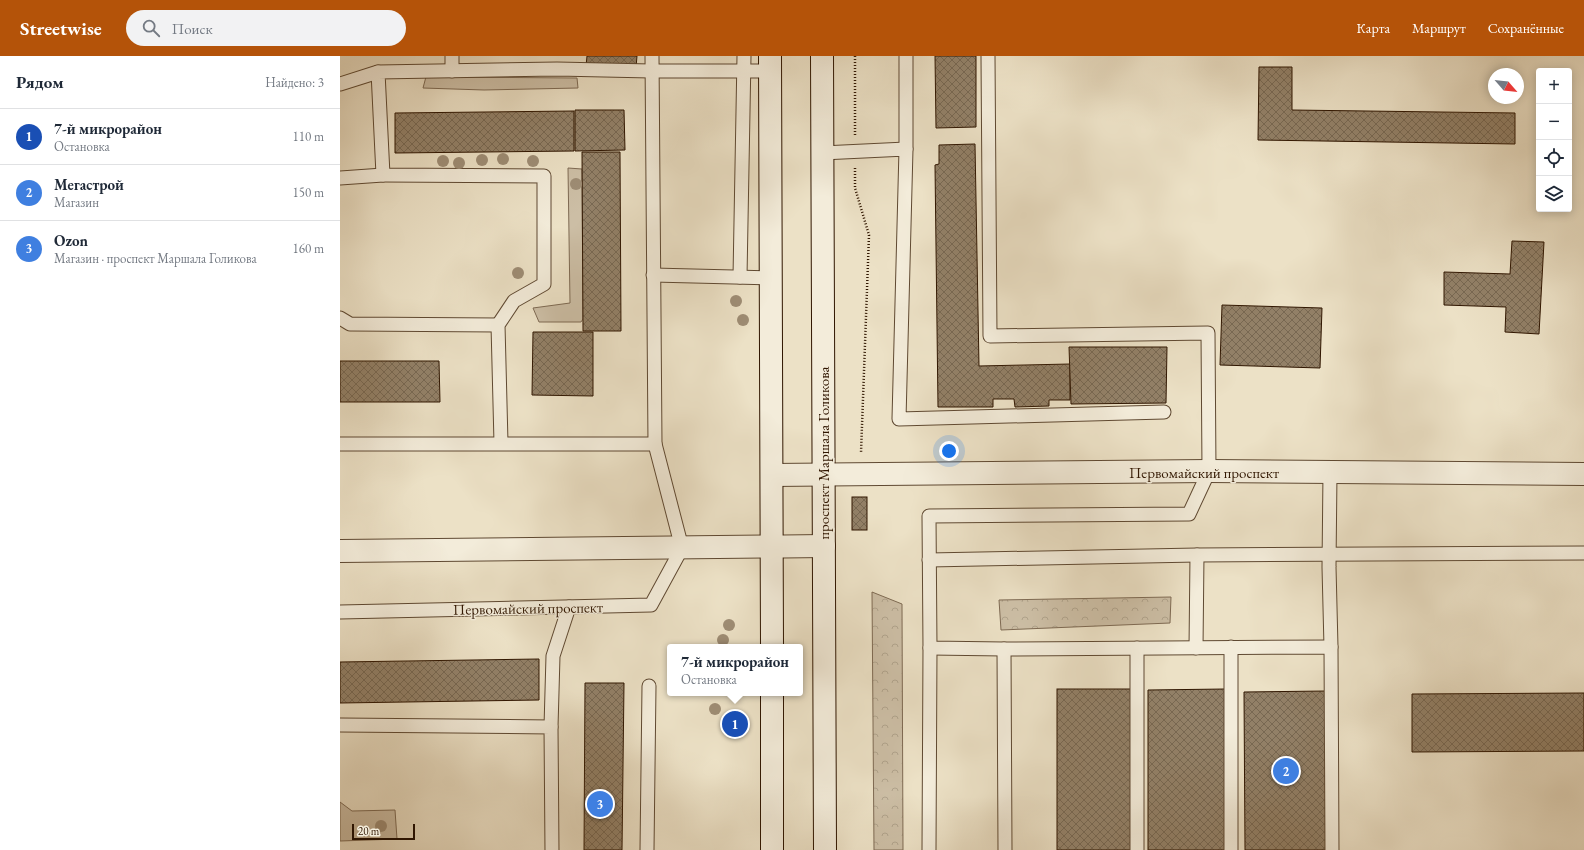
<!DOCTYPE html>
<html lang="ru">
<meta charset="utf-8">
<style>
body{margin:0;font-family:"EB Garamond",serif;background:#f2f2f3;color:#1f2937}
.controls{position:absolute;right:12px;top:12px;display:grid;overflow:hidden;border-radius:4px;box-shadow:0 2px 10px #0003}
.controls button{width:36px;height:36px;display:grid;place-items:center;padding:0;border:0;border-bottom:1px solid #e0e1e3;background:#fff;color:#1f2937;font:20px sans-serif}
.compass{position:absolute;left:1148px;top:12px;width:36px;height:36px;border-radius:50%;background:#fff;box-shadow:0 2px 10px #0003;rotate:118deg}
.scale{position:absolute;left:12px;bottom:10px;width:63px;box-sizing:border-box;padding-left:4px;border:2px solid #301601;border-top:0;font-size:11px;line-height:14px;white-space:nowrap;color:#301601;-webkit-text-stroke:3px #f3ecda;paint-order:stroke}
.you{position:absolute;left:609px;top:395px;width:14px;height:14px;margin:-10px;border:3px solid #fff;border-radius:50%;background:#1a73e8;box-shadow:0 0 0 6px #1a73e833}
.badge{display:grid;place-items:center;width:26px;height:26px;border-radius:50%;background:#b45309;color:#fff;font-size:13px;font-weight:700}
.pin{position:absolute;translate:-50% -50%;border:2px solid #fff;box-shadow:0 1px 4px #0006}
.popup{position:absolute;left:327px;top:588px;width:136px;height:52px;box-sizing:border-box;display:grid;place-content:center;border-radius:4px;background:#fff;filter:drop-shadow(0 1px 3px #0005);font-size:13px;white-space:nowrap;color:#747a83}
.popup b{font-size:15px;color:#1f2937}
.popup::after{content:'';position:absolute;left:50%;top:100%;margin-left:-8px;border:8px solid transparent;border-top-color:#fff}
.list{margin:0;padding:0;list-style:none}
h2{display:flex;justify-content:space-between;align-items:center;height:52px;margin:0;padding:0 16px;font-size:17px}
h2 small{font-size:13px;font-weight:400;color:#747a83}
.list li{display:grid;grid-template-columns:26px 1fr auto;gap:12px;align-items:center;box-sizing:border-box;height:56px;padding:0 16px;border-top:1px solid #e0e1e3}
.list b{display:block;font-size:15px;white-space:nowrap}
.list p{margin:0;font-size:13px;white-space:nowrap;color:#747a83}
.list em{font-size:13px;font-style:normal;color:#747a83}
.icon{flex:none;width:22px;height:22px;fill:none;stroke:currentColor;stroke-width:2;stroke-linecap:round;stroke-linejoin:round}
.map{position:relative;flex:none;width:1244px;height:794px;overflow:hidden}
header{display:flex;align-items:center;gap:24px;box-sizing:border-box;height:56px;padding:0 20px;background:#b45309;color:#fff}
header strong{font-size:19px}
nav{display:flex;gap:22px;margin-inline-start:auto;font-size:14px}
.search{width:280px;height:36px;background:#f2f2f3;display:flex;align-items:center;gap:10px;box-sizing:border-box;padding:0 14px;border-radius:22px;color:#747a83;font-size:15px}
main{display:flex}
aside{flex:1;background:#fff}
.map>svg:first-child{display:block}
.grass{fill:#ccbea5;stroke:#7e6a53}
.forest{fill:url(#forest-crowns);stroke:#7e6a53}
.building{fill:url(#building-cross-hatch);stroke:#301601}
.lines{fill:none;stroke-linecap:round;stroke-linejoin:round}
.service-casing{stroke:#5f4932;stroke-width:15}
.tertiary-casing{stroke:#5f4932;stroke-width:24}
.secondary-casing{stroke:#301601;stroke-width:24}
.path{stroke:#301601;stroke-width:2.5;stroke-dasharray:1 2;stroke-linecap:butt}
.service{stroke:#f3ecda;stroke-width:13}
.tertiary{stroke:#f3ecda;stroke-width:22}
.secondary{stroke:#f3ecda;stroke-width:22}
.tree{fill:#9e8d75}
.labels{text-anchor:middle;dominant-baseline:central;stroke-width:3;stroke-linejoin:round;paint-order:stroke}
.street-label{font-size:15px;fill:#301601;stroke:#f3ecda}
</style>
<header>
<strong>Streetwise</strong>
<div class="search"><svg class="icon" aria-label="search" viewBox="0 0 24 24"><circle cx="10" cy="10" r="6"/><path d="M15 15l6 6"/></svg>Поиск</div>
<nav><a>Карта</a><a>Маршрут</a><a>Сохранённые</a></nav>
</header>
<main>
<aside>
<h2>Рядом<small>Найдено: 3</small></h2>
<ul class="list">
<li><span class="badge" style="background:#1a4fb4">1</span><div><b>7-й микрорайон</b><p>Остановка</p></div><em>110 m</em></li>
<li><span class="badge" style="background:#3f7fe0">2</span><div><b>Мегастрой</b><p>Магазин</p></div><em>150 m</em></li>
<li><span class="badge" style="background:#3f7fe0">3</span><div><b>Ozon</b><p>Магазин · проспект Маршала Голикова</p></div><em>160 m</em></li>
</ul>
</aside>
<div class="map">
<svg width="1244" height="794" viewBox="0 0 1244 794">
<defs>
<pattern id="forest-crowns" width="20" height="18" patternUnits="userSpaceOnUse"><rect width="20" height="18" fill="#ccbea5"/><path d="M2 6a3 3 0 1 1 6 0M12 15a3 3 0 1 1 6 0" fill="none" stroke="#b0a38c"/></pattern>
<pattern id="building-cross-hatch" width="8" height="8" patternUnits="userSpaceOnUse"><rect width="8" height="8" fill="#928067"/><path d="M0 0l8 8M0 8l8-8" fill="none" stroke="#786852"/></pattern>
</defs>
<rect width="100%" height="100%" fill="#ece1c6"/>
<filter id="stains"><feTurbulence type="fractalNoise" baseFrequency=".005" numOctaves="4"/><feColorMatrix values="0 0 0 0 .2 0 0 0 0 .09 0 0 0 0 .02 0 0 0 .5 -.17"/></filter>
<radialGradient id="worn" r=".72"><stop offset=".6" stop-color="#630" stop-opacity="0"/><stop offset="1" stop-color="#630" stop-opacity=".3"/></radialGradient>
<!-- grass -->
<g class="grass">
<path d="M87,17L109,21L237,22L238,32L144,34L83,32Z"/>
<path d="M228,112L242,113L243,263L241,266H199L193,252L230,247Z"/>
<path d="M0,746L12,755L55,754L57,783L0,785Z"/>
</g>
<!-- forest -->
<g class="forest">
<path d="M532,536L562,548L563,794H534Z"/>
<path d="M831,541L830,567L661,574L659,544Z"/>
</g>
<!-- building -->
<g class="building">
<path d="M247,0H297L296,11L246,10Z"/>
<path d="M595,0H636V71L596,72Z"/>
<path d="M919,11H952V54L1175,57V88L918,84Z"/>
<path d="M235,54H284L285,94L235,95Z"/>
<path d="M234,55V95L55,97V57Z"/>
<path d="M635,88L639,310L730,308V344H709V350L675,351L674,343H653V351H598L595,109L599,108V89Z"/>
<path d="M242,96H280L281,275H243Z"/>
<path d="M1172,185L1204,186L1199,278L1165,276L1166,251L1104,249V216L1170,218Z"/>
<path d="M882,249L982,252L980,312L880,309Z"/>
<path d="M193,276H253V340L192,339Z"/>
<path d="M729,291H827L826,347L731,348Z"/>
<path d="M0,305H99L100,346H0Z"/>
<rect x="512" y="441" width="15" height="33"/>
<path d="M199,603V644L0,647V606Z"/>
<path d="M245,627H284L282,794H244Z"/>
<rect x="717" y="633" width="74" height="161"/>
<path d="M885,633L886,794H808V634Z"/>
<path d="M986,635L988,794H905L904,636Z"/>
<path d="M1244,637V695L1072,696V638Z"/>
</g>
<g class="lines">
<defs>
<g id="service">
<path d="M112,0V15"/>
<path d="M312,0L315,388"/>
<path d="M648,0L650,280L868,277L869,415L849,458L589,460L590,592L664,593"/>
<path d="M0,28L38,16"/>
<path d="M566,93V0"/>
<path d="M482,97L566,93L559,363L824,356"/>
<path d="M0,122L43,119"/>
<path d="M313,219L431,222"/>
<path d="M400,221L404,0"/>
<path d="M0,262L10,268L158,269"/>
<path d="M161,387L158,269L174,245L204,228V120L43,119L38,16L217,13L311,15H430"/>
<path d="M0,388H315L342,492L311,549L0,556"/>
<path d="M990,417L989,511L991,591"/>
<path d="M589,504L857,499L1244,497"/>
<path d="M891,591V794"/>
<path d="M856,592L857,499"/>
<path d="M0,669L211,671L212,794"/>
<path d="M211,671L213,600L229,551"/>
<path d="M307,794L309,630"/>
<path d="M589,794L590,592"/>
<path d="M665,794L664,593L991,591L992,794"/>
<path d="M797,794V592"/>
</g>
<g id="tertiary">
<path d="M432,419L869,415L1244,418"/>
<path d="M0,495L484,490"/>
</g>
<g id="secondary">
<path d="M430,0L432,591"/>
<path d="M482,0L485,794"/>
<path d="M432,637V794"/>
</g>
</defs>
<!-- service casing -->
<use href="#service" class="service-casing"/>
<!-- tertiary casing -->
<use href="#tertiary" class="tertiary-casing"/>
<!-- secondary casing -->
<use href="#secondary" class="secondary-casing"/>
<!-- path -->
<g class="path">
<path d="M515,0V79"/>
<path d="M515,112V132L529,179L521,397"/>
</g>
<!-- service -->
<use href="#service" class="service"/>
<!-- tertiary -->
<use href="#tertiary" class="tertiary"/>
<!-- secondary -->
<use href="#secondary" class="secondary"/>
</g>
<!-- trees -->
<g class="tree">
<circle cx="163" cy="103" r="6"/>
<circle cx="142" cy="104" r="6"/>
<circle cx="103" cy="105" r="6"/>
<circle cx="193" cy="105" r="6"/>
<circle cx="119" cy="107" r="6"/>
<circle cx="236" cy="128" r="6"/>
<circle cx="178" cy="217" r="6"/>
<circle cx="396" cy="245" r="6"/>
<circle cx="403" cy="264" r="6"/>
<circle cx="389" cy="569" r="6"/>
<circle cx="383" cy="584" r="6"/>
<circle cx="375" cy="653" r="6"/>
<circle cx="41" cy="770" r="6"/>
</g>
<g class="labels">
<!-- street labels -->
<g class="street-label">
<text transform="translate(483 397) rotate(-90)">проспект Маршала Голикова</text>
<text x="864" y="416">Первомайский проспект</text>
<text transform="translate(188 552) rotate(-1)">Первомайский проспект</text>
</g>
</g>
<rect width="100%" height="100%" filter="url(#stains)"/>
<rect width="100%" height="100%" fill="url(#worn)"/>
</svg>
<div class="controls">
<button>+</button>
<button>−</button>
<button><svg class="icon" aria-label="locate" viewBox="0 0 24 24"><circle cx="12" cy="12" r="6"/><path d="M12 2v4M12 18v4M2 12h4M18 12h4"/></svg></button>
<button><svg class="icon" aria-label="layers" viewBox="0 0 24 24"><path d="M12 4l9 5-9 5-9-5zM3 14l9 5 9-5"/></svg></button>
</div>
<svg class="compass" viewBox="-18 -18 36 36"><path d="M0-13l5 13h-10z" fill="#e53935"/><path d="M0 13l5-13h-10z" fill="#747a83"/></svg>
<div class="scale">20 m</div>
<div class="you"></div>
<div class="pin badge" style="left:395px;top:668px;background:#1a4fb4">1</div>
<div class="popup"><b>7-й микрорайон</b>Остановка</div>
<div class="pin badge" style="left:946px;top:715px;background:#3f7fe0">2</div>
<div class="pin badge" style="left:260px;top:748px;background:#3f7fe0">3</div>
</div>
</main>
